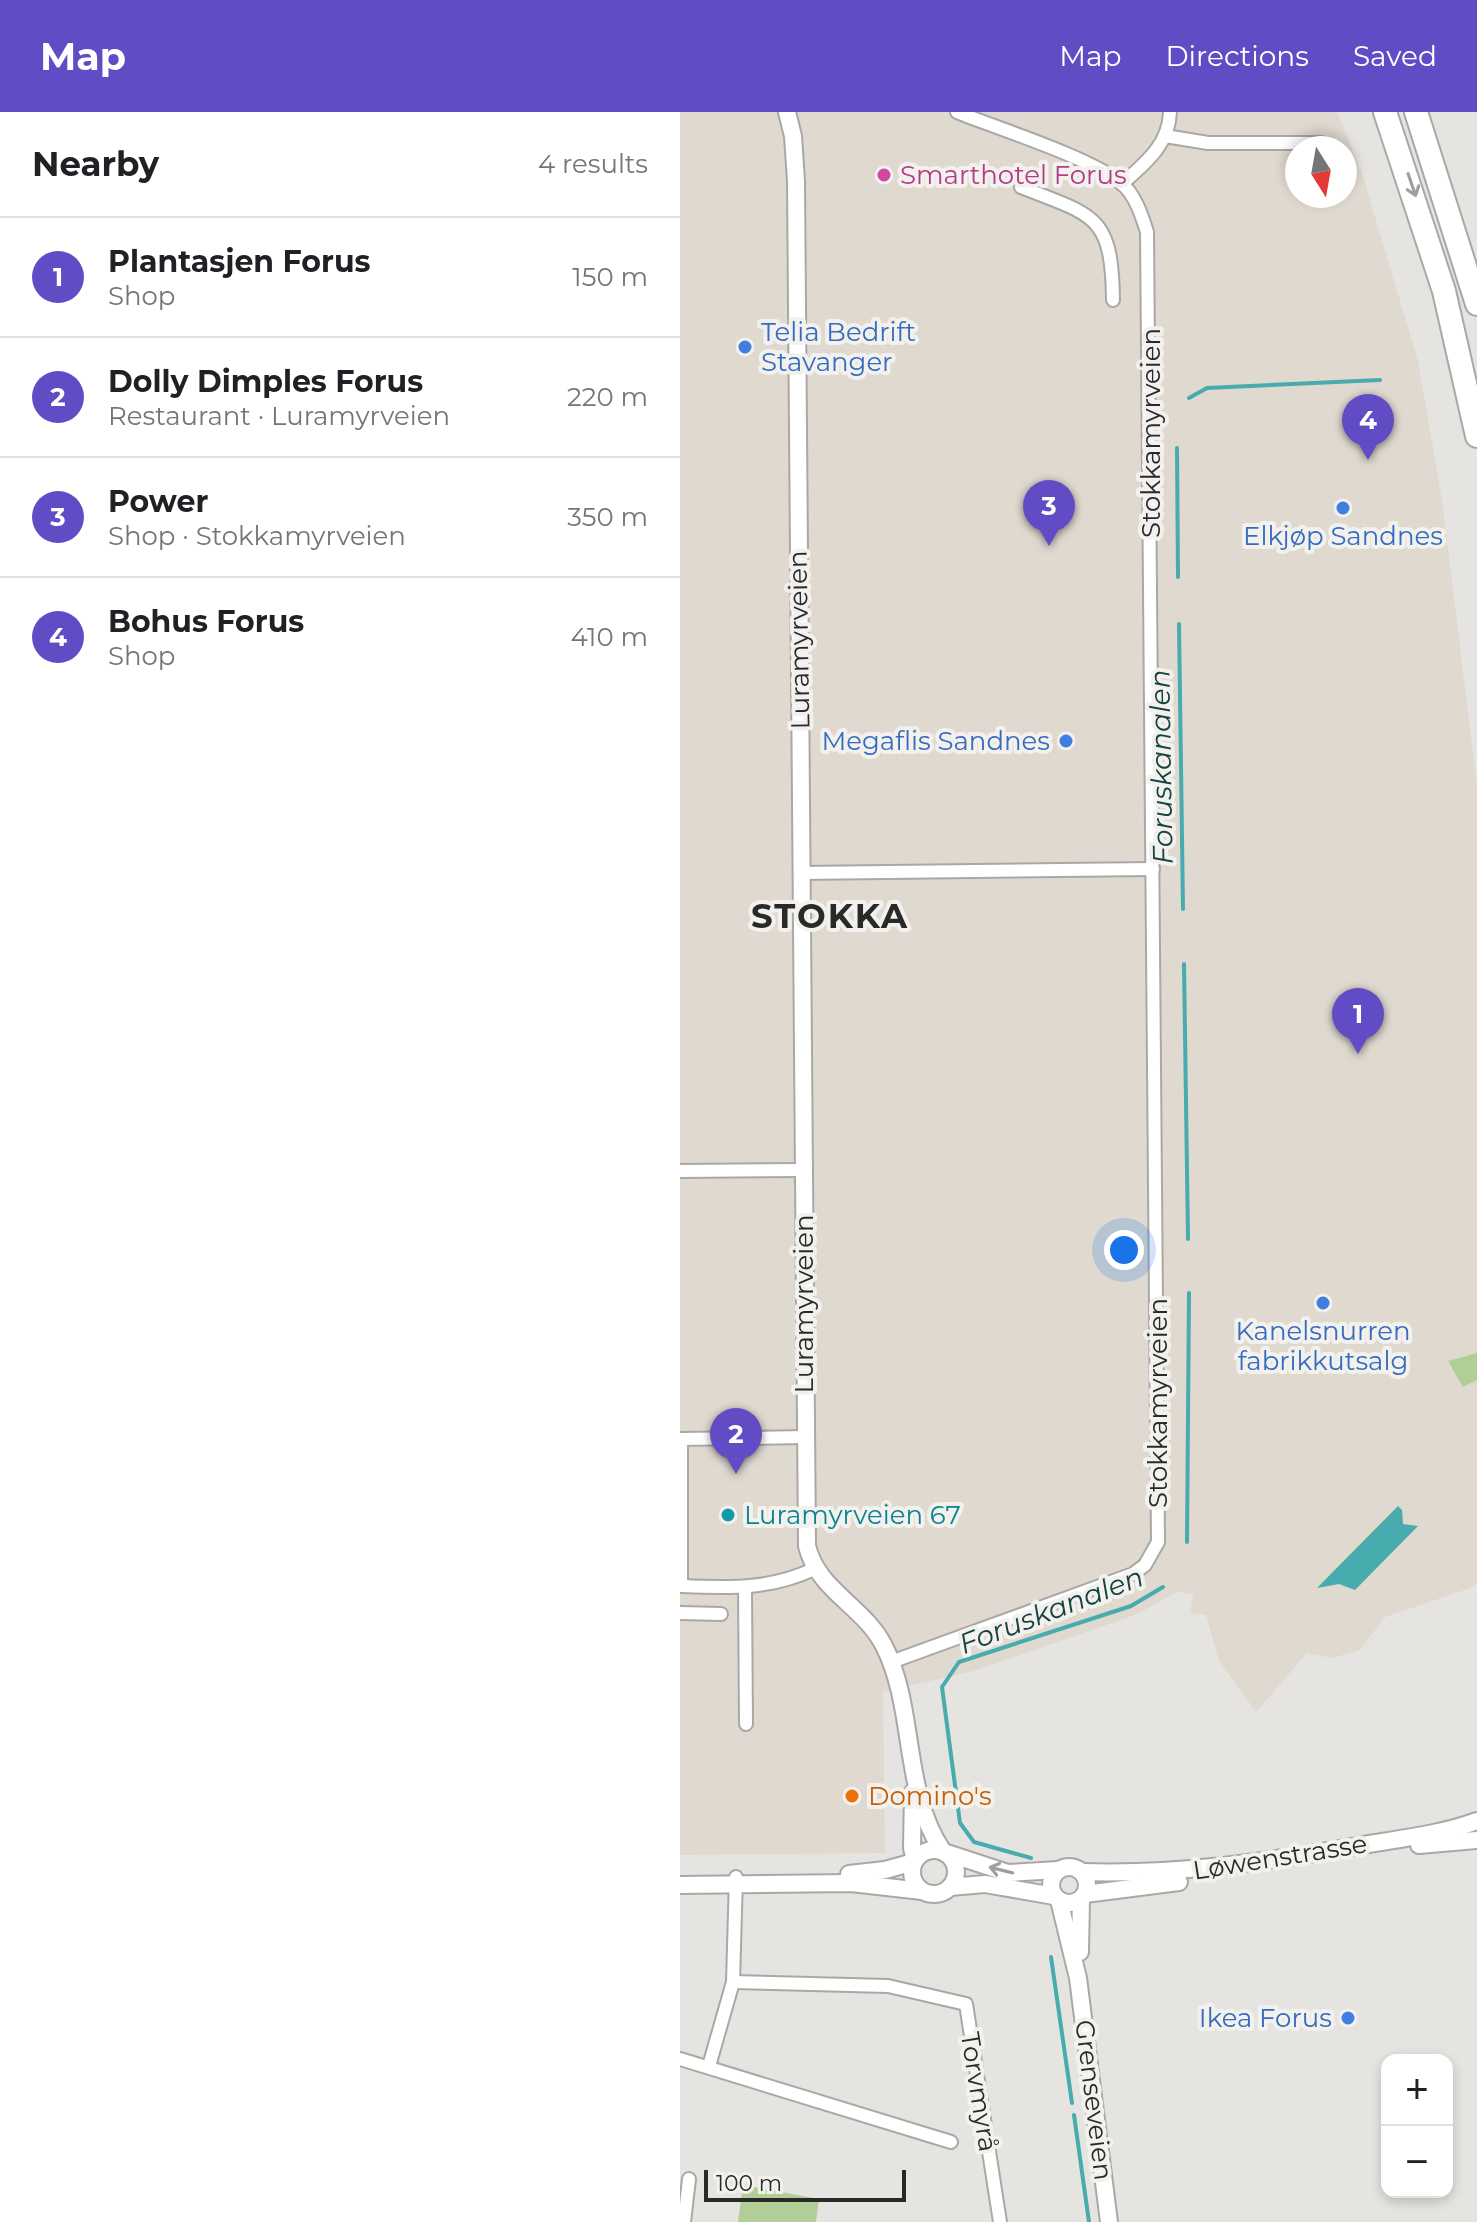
<!DOCTYPE html>
<meta charset="utf-8">
<style>
body{margin:0;font-family:Montserrat,sans-serif;background:#f2f2f2;color:#202124}
.controls{position:absolute;right:24px;bottom:24px;display:grid;overflow:hidden;border-radius:16px;box-shadow:0 4px 12px #0003}
.controls button{width:72px;height:72px;display:grid;place-items:center;padding:0;border:0;border-bottom:2px solid #e0e0e0;background:#fff;color:#202124;font:40px sans-serif}
.compass{position:absolute;left:605px;top:24px;width:72px;height:72px;border-radius:50%;background:#fff;box-shadow:0 4px 12px #0003;rotate:169deg}
.scale{position:absolute;left:24px;bottom:20px;width:202px;box-sizing:border-box;padding-left:8px;border:4px solid #292928;border-top:0;font-size:22px;line-height:28px;white-space:nowrap;color:#292928;-webkit-text-stroke:6px #f3f1ee;paint-order:stroke}
.you{position:absolute;left:444px;top:1138px;width:28px;height:28px;margin:-20px;border:6px solid #fff;border-radius:50%;background:#1a73e8;box-shadow:0 0 0 12px #1a73e833}
.badge{display:grid;place-items:center;width:52px;height:52px;border-radius:50%;background:#624cc5;color:#fff;font-size:26px;font-weight:700}
.pin{position:absolute;translate:-50% -66px;filter:drop-shadow(0 2px 4px #0008)}
.pin::after{content:'';position:absolute;top:42px;width:28px;height:24px;background:inherit;clip-path:polygon(0 0,100% 0,50% 100%)}
.list{margin:0;padding:0;list-style:none}
h2{display:flex;justify-content:space-between;align-items:center;height:104px;margin:0;padding:0 32px;font-size:34px}
h2 small{font-size:26px;font-weight:400;color:#757577}
.list li{display:grid;grid-template-columns:52px 1fr auto;gap:24px;align-items:center;box-sizing:border-box;height:120px;padding:0 32px;border-top:2px solid #e0e0e0}
.list b{display:block;font-size:30px;white-space:nowrap}
.list p{margin:0;font-size:26px;white-space:nowrap;color:#757577}
.list em{font-size:26px;font-style:normal;color:#757577}
.map{position:relative;flex:none;width:797px;height:2110px;overflow:hidden}
header{display:flex;align-items:center;gap:48px;box-sizing:border-box;height:112px;padding:0 40px;background:#624cc5;color:#fff}
header strong{font-size:38px}
nav{display:flex;gap:44px;margin-inline-start:auto;font-size:28px}
main{display:flex}
aside{flex:1;background:#fff}
.map>svg:first-child{display:block}
.built{fill:#dfd9d0;fill-rule:evenodd}
.grass{fill:#b1ce96}
.water{fill:#48abae}
.lines{fill:none;stroke-linecap:round;stroke-linejoin:round}
.stream{stroke:#48abae;stroke-width:4}
.street-casing{stroke:#aaa8a6;stroke-width:16}
.secondary-casing{stroke:#aaa8a6;stroke-width:20}
.highway-casing{stroke:#aaa8a6;stroke-width:26}
.street{stroke:#fff;stroke-width:12}
.secondary{stroke:#fff;stroke-width:16}
.highway{stroke:#fff;stroke-width:22}
.oneway{stroke:#9f9f9e}
.hotel-dot{fill:#d1479c;stroke:#f3f1ee;stroke-width:3}
.shop-dot{fill:#3f7fe0;stroke:#f3f1ee;stroke-width:3}
.culture-dot{fill:#0f9aa8;stroke:#f3f1ee;stroke-width:3}
.food-dot{fill:#e8710a;stroke:#f3f1ee;stroke-width:3}
.labels{text-anchor:middle;dominant-baseline:central;stroke-width:8;stroke-linejoin:round;paint-order:stroke}
.hotel-label{font-size:26px;fill:#b23c85;stroke:#f3f1ee;text-anchor:start}
.shop-label{font-size:26px;fill:#366cbe;stroke:#f3f1ee}
.street-label{font-size:26px;fill:#292928;stroke:#f3f1ee}
.culture-label{font-size:26px;fill:#0d838f;stroke:#f3f1ee;text-anchor:start}
.food-label{font-size:26px;fill:#c56008;stroke:#f3f1ee;text-anchor:start}
.water-label{font-size:28px;font-style:italic;fill:#154243;stroke:#f3f1ee}
.district-label{font-size:34px;font-weight:bold;letter-spacing:2px;fill:#292928;stroke:#f3f1ee}
</style>
<header>
<strong>Map</strong>
<nav><a>Map</a><a>Directions</a><a>Saved</a></nav>
</header>
<main>
<aside>
<h2>Nearby<small>4 results</small></h2>
<ul class="list">
<li><span class="badge">1</span><div><b>Plantasjen Forus</b><p>Shop</p></div><em>150 m</em></li>
<li><span class="badge">2</span><div><b>Dolly Dimples Forus</b><p>Restaurant · Luramyrveien</p></div><em>220 m</em></li>
<li><span class="badge">3</span><div><b>Power</b><p>Shop · Stokkamyrveien</p></div><em>350 m</em></li>
<li><span class="badge">4</span><div><b>Bohus Forus</b><p>Shop</p></div><em>410 m</em></li>
</ul>
</aside>
<div class="map">
<svg width="797" height="2110" viewBox="0 0 797 2110">
<rect width="100%" height="100%" fill="#e6e4e1"/>
<!-- built -->
<path class="built" d="M0,0H657L681,58L738,249L762,388L797,674V1241L769,1249L783,1274L797,1268V1471L791,1476L705,1505L680,1538L652,1546L627,1541L576,1600L539,1549L526,1503L510,1501L513,1482L497,1480L455,1503L294,1559L203,1580L205,1741L0,1743ZM617,36H665V84H617Z"/>
<!-- grass -->
<g class="grass">
<path d="M797,1241V1268L783,1275L768,1249Z"/>
<path d="M63,2073L139,2087L136,2110H58Z"/>
</g>
<!-- water -->
<path class="water" d="M718,1394L722,1398L723,1412L738,1414L675,1478L659,1472L637,1476Z"/>
<g class="lines">
<!-- stream -->
<g class="stream">
<path d="M509,286L527,276L700,268"/>
<path d="M497,336L498,465"/>
<path d="M499,512L503,797"/>
<path d="M504,852L508,1127"/>
<path d="M507,1430L509,1181"/>
<path d="M351,1746L294,1730L280,1711L262,1575L279,1550L451,1494L483,1475"/>
<path d="M371,1845L392,1991"/>
<path d="M394,2003L409,2110"/>
</g>
<defs>
<g id="street">
<path d="M485,24L528,31H641"/>
<path d="M442,72C465,51 489,33 490,0"/>
<path d="M341,75C414,104 432,102 433,188"/>
<path d="M120,761L473,757"/>
<path d="M0,1059L123,1058"/>
<path d="M0,1474C49,1476 89,1478 134,1457"/>
<path d="M1,1474V1327L125,1325"/>
<path d="M65,1477L66,1612"/>
<path d="M0,1501L41,1502"/>
<path d="M211,1550L453,1462L465,1453L478,1430L467,120C462,104 455,82 441,71C409,45 319,17 277,0"/>
<path d="M53,1870L208,1874L286,1892L320,2110"/>
<path d="M0,1947L271,2030"/>
<path d="M29,1954L53,1870L56,1765"/>
<path d="M4,2110L9,2067"/>
</g>
<g id="secondary">
<path d="M107,0L113,24L116,69L127,1434C138,1479 184,1494 204,1534C236,1597 222,1678 262,1738"/>
<path d="M233,1680L232,1736L235,1748"/>
<path d="M739,1733L797,1728"/>
<circle cx="254" cy="1760" r="22"/>
<path d="M267,1741L328,1761L378,1758"/>
<circle cx="389" cy="1773" r="18"/>
<path d="M402,1760C496,1763 584,1750 677,1734C716,1727 759,1723 797,1709"/>
<path d="M169,1762L205,1758L234,1750"/>
<path d="M0,1773L171,1771L242,1779"/>
<path d="M270,1775L305,1772L374,1784"/>
<path d="M405,1782L499,1770"/>
<path d="M379,1788L398,1866L429,2110"/>
<path d="M400,1840L401,1787"/>
</g>
<g id="highway">
<path d="M705,0L764,179L797,324"/>
<path d="M736,0L797,192"/>
</g>
</defs>
<!-- street casing -->
<use href="#street" class="street-casing"/>
<!-- secondary casing -->
<use href="#secondary" class="secondary-casing"/>
<!-- highway casing -->
<use href="#highway" class="highway-casing"/>
<!-- street -->
<use href="#street" class="street"/>
<!-- secondary -->
<use href="#secondary" class="secondary"/>
<!-- highway -->
<use href="#highway" class="highway"/>
</g>
<!-- one-way arrows -->
<defs><path id="oneway-shaft" d="M-6 0H5M1.5-3L5.5 0L1.5 3" fill="none" stroke-width="1.6" stroke-linecap="round" stroke-linejoin="round" transform="scale(2)"/></defs>
<g class="oneway">
<use href="#oneway-shaft" transform="translate(732 73) rotate(71)"/>
<use href="#oneway-shaft" transform="translate(321 1758) rotate(-166)"/>
</g>
<!-- markers -->
<circle class="hotel-dot" cx="204" cy="63" r="8"/>
<g class="shop-dot">
<circle cx="65" cy="235" r="8"/>
<circle cx="663" cy="396" r="8"/>
<circle cx="386" cy="629" r="8"/>
<circle cx="643" cy="1191" r="8"/>
<circle cx="668" cy="1906" r="8"/>
</g>
<circle class="culture-dot" cx="48" cy="1403" r="8"/>
<circle class="food-dot" cx="172" cy="1684" r="8"/>
<g class="labels">
<!-- hotel labels -->
<g class="hotel-label">
<text x="220" y="63">Smarthotel Forus</text>
</g>
<!-- shop labels -->
<g class="shop-label">
<text x="81" y="220" text-anchor="start">Telia Bedrift<tspan x="81" dy="30">Stavanger</tspan></text>
<text x="663" y="424">Elkjøp Sandnes</text>
<text x="370" y="629" text-anchor="end">Megaflis Sandnes</text>
<text x="643" y="1219">Kanelsnurren<tspan x="643" dy="30">fabrikkutsalg</tspan></text>
<text x="652" y="1906" text-anchor="end">Ikea Forus</text>
</g>
<!-- street labels -->
<g class="street-label">
<text transform="translate(471 321) rotate(-90)">Stokkamyrveien</text>
<text transform="translate(119 528) rotate(-91)">Luramyrveien</text>
<text transform="translate(124 1192) rotate(-90)">Luramyrveien</text>
<text transform="translate(478 1291) rotate(-90)">Stokkamyrveien</text>
<text transform="translate(600 1745) rotate(-9)">Løwenstrasse</text>
<text transform="translate(299 1980) rotate(81)">Torvmyrå</text>
<text transform="translate(414 1988) rotate(83)">Grenseveien</text>
</g>
<!-- culture labels -->
<g class="culture-label">
<text x="64" y="1403">Luramyrveien 67</text>
</g>
<!-- food labels -->
<g class="food-label">
<text x="188" y="1684">Domino's</text>
</g>
<!-- water labels -->
<g class="water-label">
<text transform="translate(481 655) rotate(-91)">Foruskanalen</text>
<text transform="translate(371 1498) rotate(-21)">Foruskanalen</text>
</g>
<!-- district labels -->
<g class="district-label">
<text x="150" y="804">STOKKA</text>
</g>
</g>
</svg>
<div class="controls">
<button>+</button>
<button>−</button>
</div>
<svg class="compass" viewBox="-18 -18 36 36"><path d="M0-13l5 13h-10z" fill="#e53935"/><path d="M0 13l5-13h-10z" fill="#757577"/></svg>
<div class="scale">100 m</div>
<div class="you"></div>
<div class="pin badge" style="left:678px;top:942px">1</div>
<div class="pin badge" style="left:56px;top:1362px">2</div>
<div class="pin badge" style="left:369px;top:434px">3</div>
<div class="pin badge" style="left:688px;top:348px">4</div>
</div>
</main>
